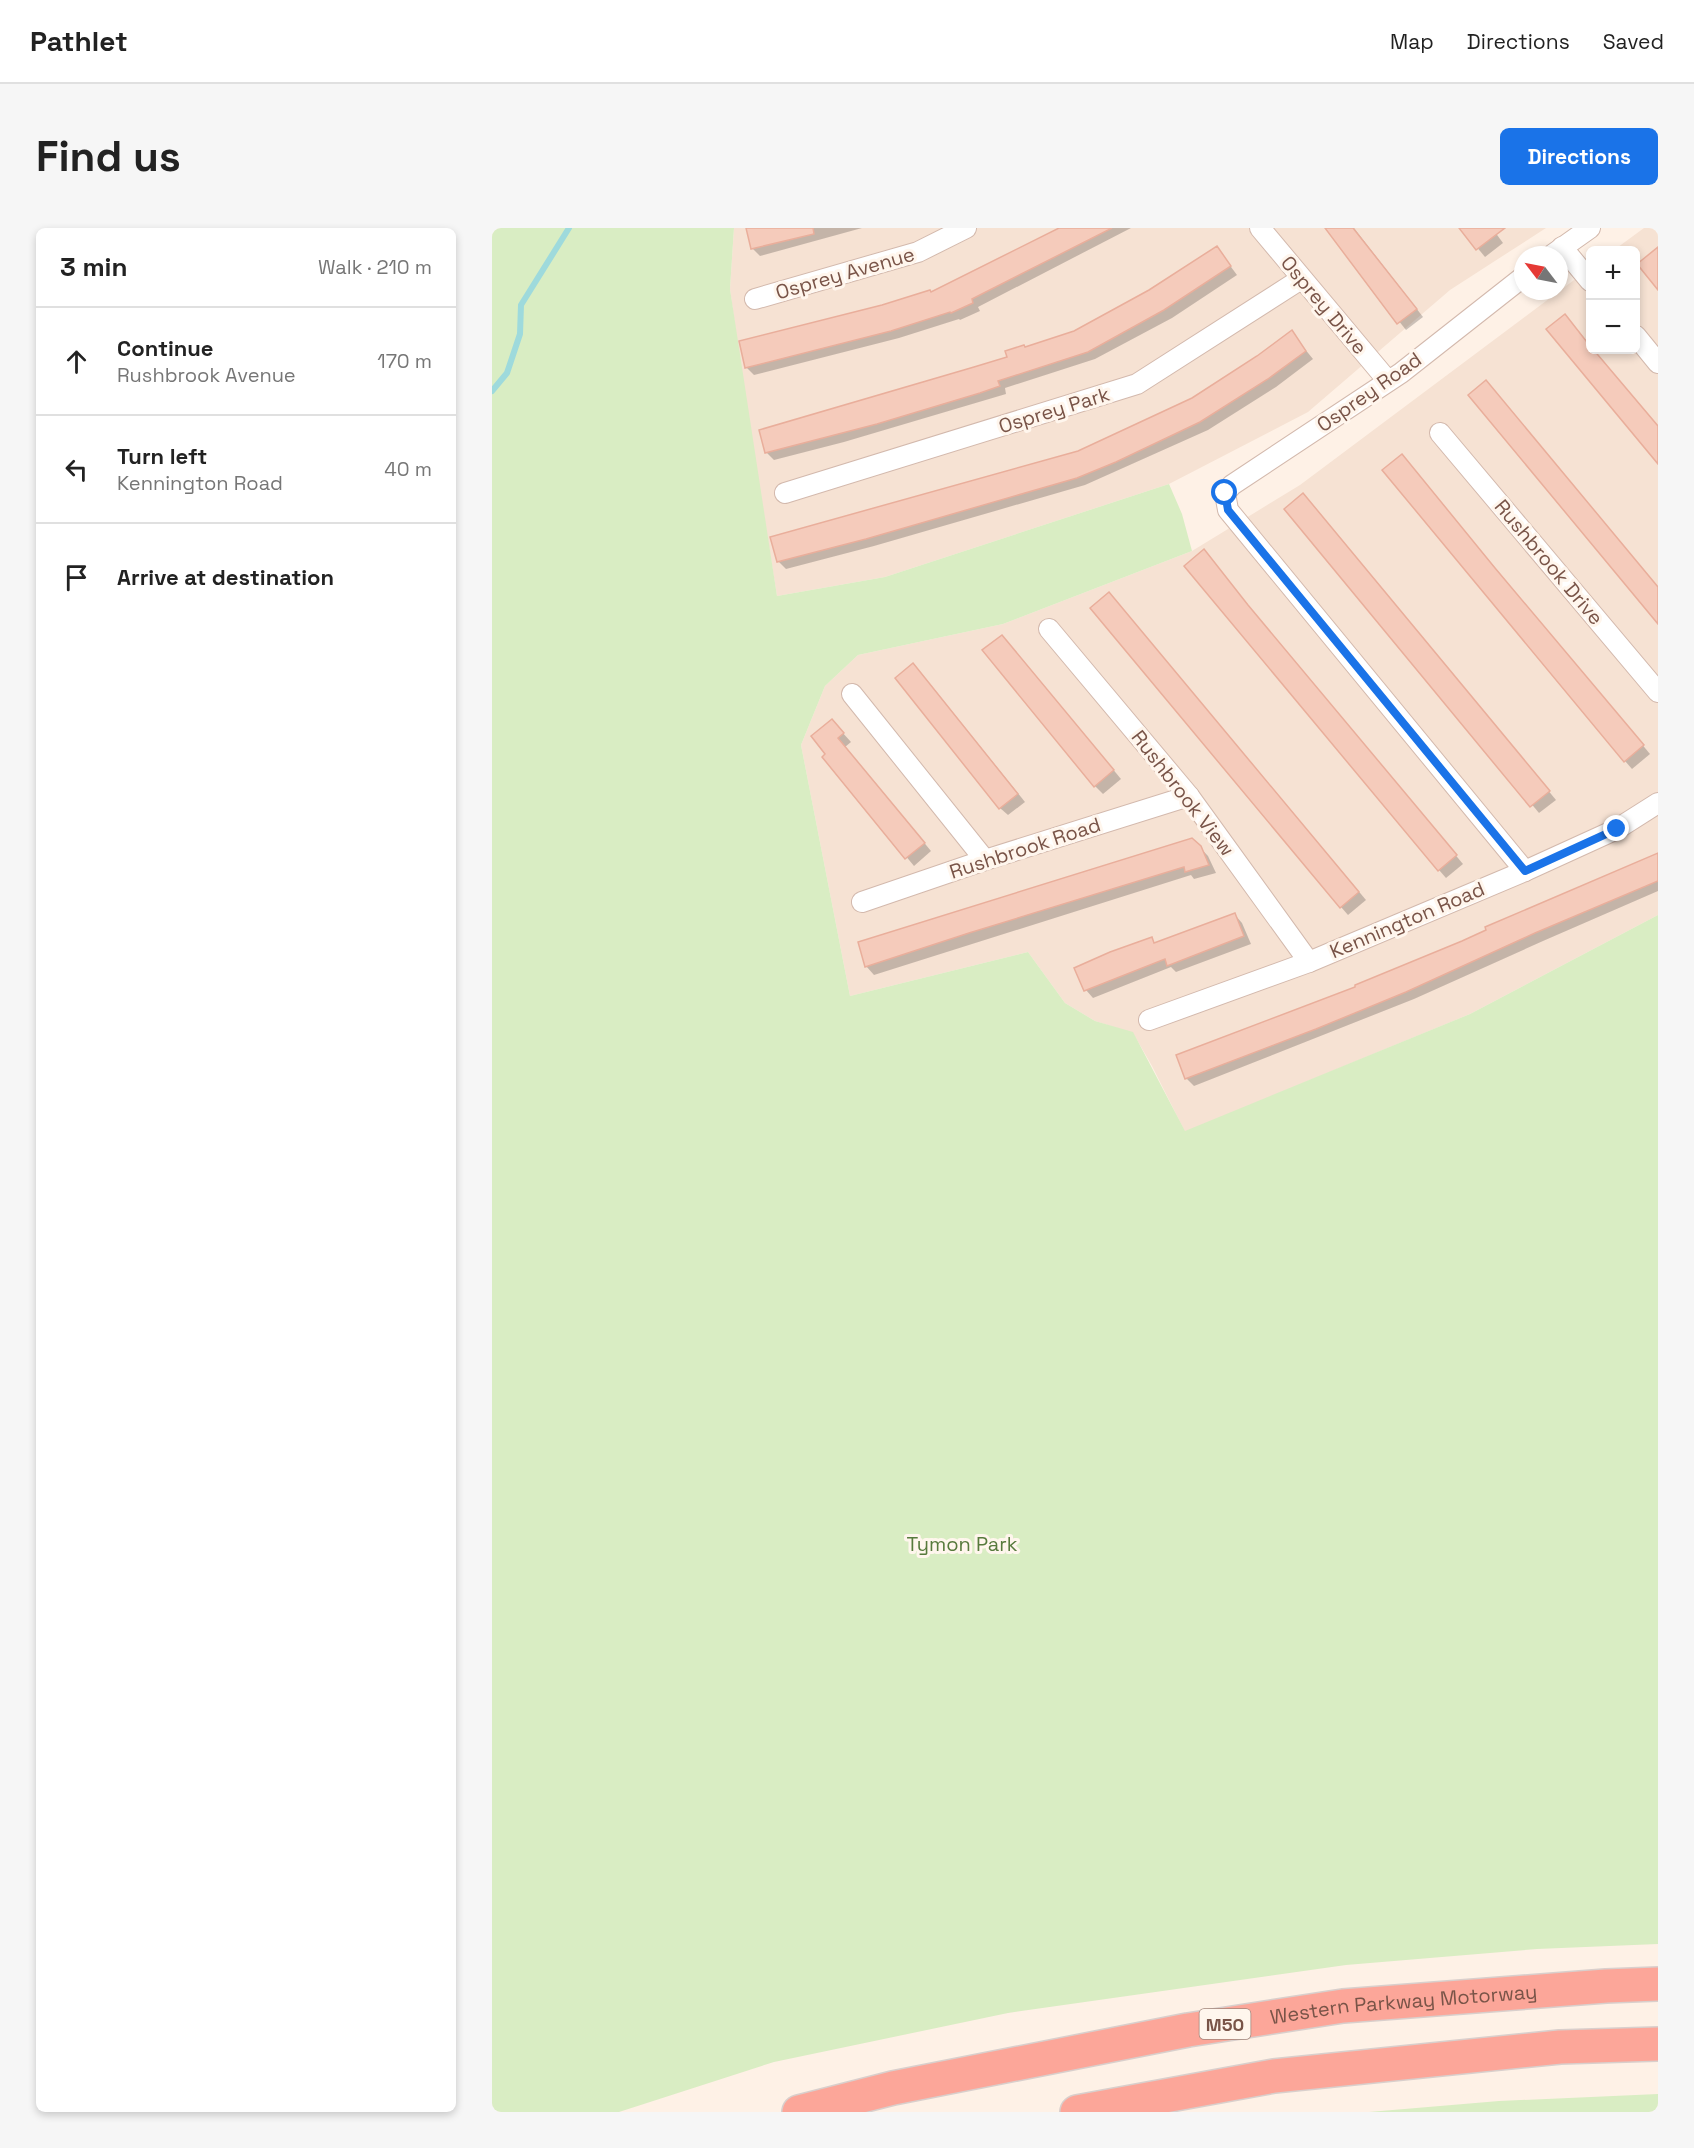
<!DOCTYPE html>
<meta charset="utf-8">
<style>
body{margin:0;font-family:"Space Grotesk",sans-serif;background:#f6f6f6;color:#222}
.controls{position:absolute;right:18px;top:18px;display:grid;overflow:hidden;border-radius:9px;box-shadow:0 3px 9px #0003}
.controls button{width:54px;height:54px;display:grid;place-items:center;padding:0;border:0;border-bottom:2px solid #e0e0e0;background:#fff;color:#222;font:30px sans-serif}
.compass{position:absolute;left:1022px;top:18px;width:54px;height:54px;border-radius:50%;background:#fff;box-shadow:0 3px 9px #0003;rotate:302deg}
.stop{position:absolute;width:18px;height:18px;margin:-14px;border:4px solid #1a73e8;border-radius:50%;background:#fff}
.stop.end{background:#1a73e8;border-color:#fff;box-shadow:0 2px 6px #0008}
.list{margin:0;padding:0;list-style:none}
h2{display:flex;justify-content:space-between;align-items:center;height:78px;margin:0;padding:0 24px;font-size:26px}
h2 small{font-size:20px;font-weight:400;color:#767676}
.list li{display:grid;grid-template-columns:39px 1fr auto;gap:18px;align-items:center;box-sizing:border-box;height:108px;padding:0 24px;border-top:2px solid #e0e0e0}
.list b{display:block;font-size:22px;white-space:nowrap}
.list p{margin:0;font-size:20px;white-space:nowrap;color:#767676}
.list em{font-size:20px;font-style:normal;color:#767676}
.icon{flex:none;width:33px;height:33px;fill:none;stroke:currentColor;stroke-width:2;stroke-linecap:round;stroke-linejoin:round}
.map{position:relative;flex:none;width:1166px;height:1884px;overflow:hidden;border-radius:9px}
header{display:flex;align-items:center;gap:36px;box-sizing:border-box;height:84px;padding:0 30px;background:#fff;border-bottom:2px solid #e0e0e0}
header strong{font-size:28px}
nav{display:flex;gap:33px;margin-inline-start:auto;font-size:21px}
.intro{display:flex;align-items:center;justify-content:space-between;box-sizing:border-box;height:144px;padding:0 36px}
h1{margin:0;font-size:42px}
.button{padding:15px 27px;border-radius:9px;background:#1a73e8;color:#fff;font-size:21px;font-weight:700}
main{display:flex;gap:36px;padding:0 36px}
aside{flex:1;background:#fff;border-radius:9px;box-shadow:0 3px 9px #0003}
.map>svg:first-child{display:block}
.residential{fill:#f6e2d3}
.green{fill:#d9edc3}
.shadow{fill:#0003}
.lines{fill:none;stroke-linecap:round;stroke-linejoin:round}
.stream{stroke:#9edadc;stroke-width:6}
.building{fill:#f5cbbb;stroke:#e9ae9b;stroke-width:1.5}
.street-casing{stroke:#d3b9ad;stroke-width:22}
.highway-casing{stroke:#d9cfcc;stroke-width:36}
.street{stroke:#fff;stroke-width:20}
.highway{stroke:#fca699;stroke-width:33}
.route{stroke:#1a73e8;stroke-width:8}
.labels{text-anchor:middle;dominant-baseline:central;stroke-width:6;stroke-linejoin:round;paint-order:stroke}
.shield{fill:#fff6ed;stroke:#a1857a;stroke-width:1.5}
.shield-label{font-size:18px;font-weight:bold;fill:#795448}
.street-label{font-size:20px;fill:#795448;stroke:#fff6ed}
.park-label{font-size:20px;fill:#577a3c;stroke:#fff6ed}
</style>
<header>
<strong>Pathlet</strong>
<nav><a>Map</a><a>Directions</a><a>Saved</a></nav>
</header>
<div class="intro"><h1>Find us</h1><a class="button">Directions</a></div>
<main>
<aside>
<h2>3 min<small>Walk · 210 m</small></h2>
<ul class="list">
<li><svg class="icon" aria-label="ahead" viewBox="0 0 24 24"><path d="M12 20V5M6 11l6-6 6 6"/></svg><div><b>Continue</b><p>Rushbrook Avenue</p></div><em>170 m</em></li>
<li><svg class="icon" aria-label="left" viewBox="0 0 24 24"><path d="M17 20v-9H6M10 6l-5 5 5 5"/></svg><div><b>Turn left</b><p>Kennington Road</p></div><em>40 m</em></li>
<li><svg class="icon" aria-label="arrive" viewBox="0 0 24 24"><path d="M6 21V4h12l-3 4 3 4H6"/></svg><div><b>Arrive at destination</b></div></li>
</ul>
</aside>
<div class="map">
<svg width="1166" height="1884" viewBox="0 0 1166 1884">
<rect width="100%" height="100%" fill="#fef1e6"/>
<!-- residential -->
<g class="residential">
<path d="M242,0H1054L958,62L816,184L677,256L393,349L285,368L253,170L238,61Z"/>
<path d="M1152,0H1166V687L978,786L693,904L660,838L641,805L603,793L573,775L536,724L358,768L309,517L333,458L366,427L511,396L700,323L808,257L1098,40V122H1144V22H1122Z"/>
</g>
<!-- green -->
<g class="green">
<path d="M0,0H242L238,61L285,368L393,349L677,256L690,286L700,323L511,396L366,427L333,458L309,517L358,768L536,724L573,775L603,793L641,804L693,903L978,786L1166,687V1716L1045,1721L854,1737L516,1785L282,1834L127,1884H0Z"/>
<path d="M1166,1866V1884H877L1007,1873Z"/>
</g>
<!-- shadow -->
<g class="shadow">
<path d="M255,0H370L268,28L260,20Z"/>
<path d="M569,0H639L486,79L488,83L468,92L467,91L407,110L262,147L254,139L439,65Z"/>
<path d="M833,0H862L931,89L914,102Z"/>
<path d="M969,0H1000L1011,15L993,29Z"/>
<path d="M725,20L745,47L680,90L603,131L513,160L514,166L352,214L282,232L275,225L269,203L517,130L534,121L582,104L658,63Z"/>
<path d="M1081,96L1098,117V122H1102L1166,199V234Z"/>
<path d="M799,104L821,131L784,159L716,202L593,257L382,318L294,341L286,333L587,224L700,171L766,129Z"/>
<path d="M910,228L1158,526L1140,541L1133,533Z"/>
<path d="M819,275L1064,572L1047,585L794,281Z"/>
<path d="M694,338L763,387L971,636L954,650L947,642Z"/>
<path d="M624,374L874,672L856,687L849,679Z"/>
<path d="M518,417L629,551L611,566L603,558Z"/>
<path d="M428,444L533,574L516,587L508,580Z"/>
<path d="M340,493L359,514L353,519L439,623L422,638L332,529L335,526Z"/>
<path d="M700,611L716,628L724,645L702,651L699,647L382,747L374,738Z"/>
<path d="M1166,626V663L1051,713L922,771L702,858L694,850L865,760Z"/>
<path d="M743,687L750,695L759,716L684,744L679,739L601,770L594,762L584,741L659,711L664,716Z"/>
</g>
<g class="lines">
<!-- stream -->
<path class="stream" d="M0,163L15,145L28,106L29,77L77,0"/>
</g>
<!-- building -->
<g class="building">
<path d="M254,0H321L322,6L259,21Z"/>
<path d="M567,0H620L480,71L481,75L459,85L458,84L399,103L253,140L247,113L390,77L438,62L439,64Z"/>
<path d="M833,0H861L925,81L905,96Z"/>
<path d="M967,0H1013L984,22Z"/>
<path d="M725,18L739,38L672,82L596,124L506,153L508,158L488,165L385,196L273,225L267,202L482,139L515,129L513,123L532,117L533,119L582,103L657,62Z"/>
<path d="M1166,19V62L1145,36Z"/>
<path d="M1073,86L1098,118V122H1102L1106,127L1166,198V236L1054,101Z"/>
<path d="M800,102L814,123L776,151L708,194L624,234L585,250L374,311L285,334L278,309L586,223L700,170L765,128Z"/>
<path d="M994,152L1166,359V396L976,167Z"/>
<path d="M910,226L1003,340L1152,517L1132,534L890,242Z"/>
<path d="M811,265L1058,563L1038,579L792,281Z"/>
<path d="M712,321L756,377L965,627L946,643L692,338Z"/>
<path d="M617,364L867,664L848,680L598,380Z"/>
<path d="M510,407L622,542L602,559L490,422Z"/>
<path d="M421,435L526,566L507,581L403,450Z"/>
<path d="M340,491L352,505L346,510L433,615L413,631L330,529L333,526L319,508Z"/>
<path d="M700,610L709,618L717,637L693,644L692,639L477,705L373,739L366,714Z"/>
<path d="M1166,625V653L1043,705L914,764L824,801L693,851L684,827L863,759V757L970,713L994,702L993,699Z"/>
<path d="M743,685L752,708L675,738L673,731L592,763L582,740L618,724L660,709L662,715Z"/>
</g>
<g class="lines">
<defs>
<g id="street">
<path d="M768,0L896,153"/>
<path d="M1070,19L1098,53"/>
<path d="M1060,27L1098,0"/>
<path d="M1031,49L909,145L740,257L733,265L736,282L1033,643"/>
<path d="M263,71L426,24L474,0"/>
<path d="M1144,108L1166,135"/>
<path d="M948,205L1166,464"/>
<path d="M293,265L645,156L809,51"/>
<path d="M557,401L697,568L817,734"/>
<path d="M360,466L493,632"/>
<path d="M370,674L493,632L697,568"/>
<path d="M657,792L817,734L1033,643L1125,601L1166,575"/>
</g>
<g id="highway">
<path id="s1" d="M307,1884L401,1860L696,1802L851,1778L1114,1758L1166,1756"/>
<path d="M585,1884L782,1848L1068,1819L1166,1816"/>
</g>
</defs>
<!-- street casing -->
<use href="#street" class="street-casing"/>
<!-- highway casing -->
<use href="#highway" class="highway-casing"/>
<!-- street -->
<use href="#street" class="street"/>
<!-- highway -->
<use href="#highway" class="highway"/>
</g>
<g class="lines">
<!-- route -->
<path class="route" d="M733,265L736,282L1033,643L1125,601"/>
</g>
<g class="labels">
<!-- shield labels -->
<rect class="shield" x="707.5" y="1781" width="51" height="30" rx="4.5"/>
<g class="shield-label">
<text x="733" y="1796">M50</text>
</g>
<!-- street labels -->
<g class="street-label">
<text transform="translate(353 45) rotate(-16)">Osprey Avenue</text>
<text transform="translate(832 77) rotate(50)">Osprey Drive</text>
<text transform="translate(877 164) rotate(-35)">Osprey Road</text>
<text transform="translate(562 182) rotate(-17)">Osprey Park</text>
<text transform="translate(1057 334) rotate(50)">Rushbrook Drive</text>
<text transform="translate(691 565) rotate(52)">Rushbrook View</text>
<text transform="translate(533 620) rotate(-18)">Rushbrook Road</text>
<text transform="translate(915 692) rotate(-23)">Kennington Road</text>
<text stroke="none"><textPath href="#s1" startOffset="615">Western Parkway Motorway</textPath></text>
</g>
<!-- park labels -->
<g class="park-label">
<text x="470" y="1316">Tymon Park</text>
</g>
</g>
</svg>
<div class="controls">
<button>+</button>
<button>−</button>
</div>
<svg class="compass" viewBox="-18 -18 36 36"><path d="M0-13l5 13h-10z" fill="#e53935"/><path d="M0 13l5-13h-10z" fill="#767676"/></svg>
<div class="stop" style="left:733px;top:265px"></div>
<div class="stop end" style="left:1125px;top:601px"></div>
</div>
</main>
